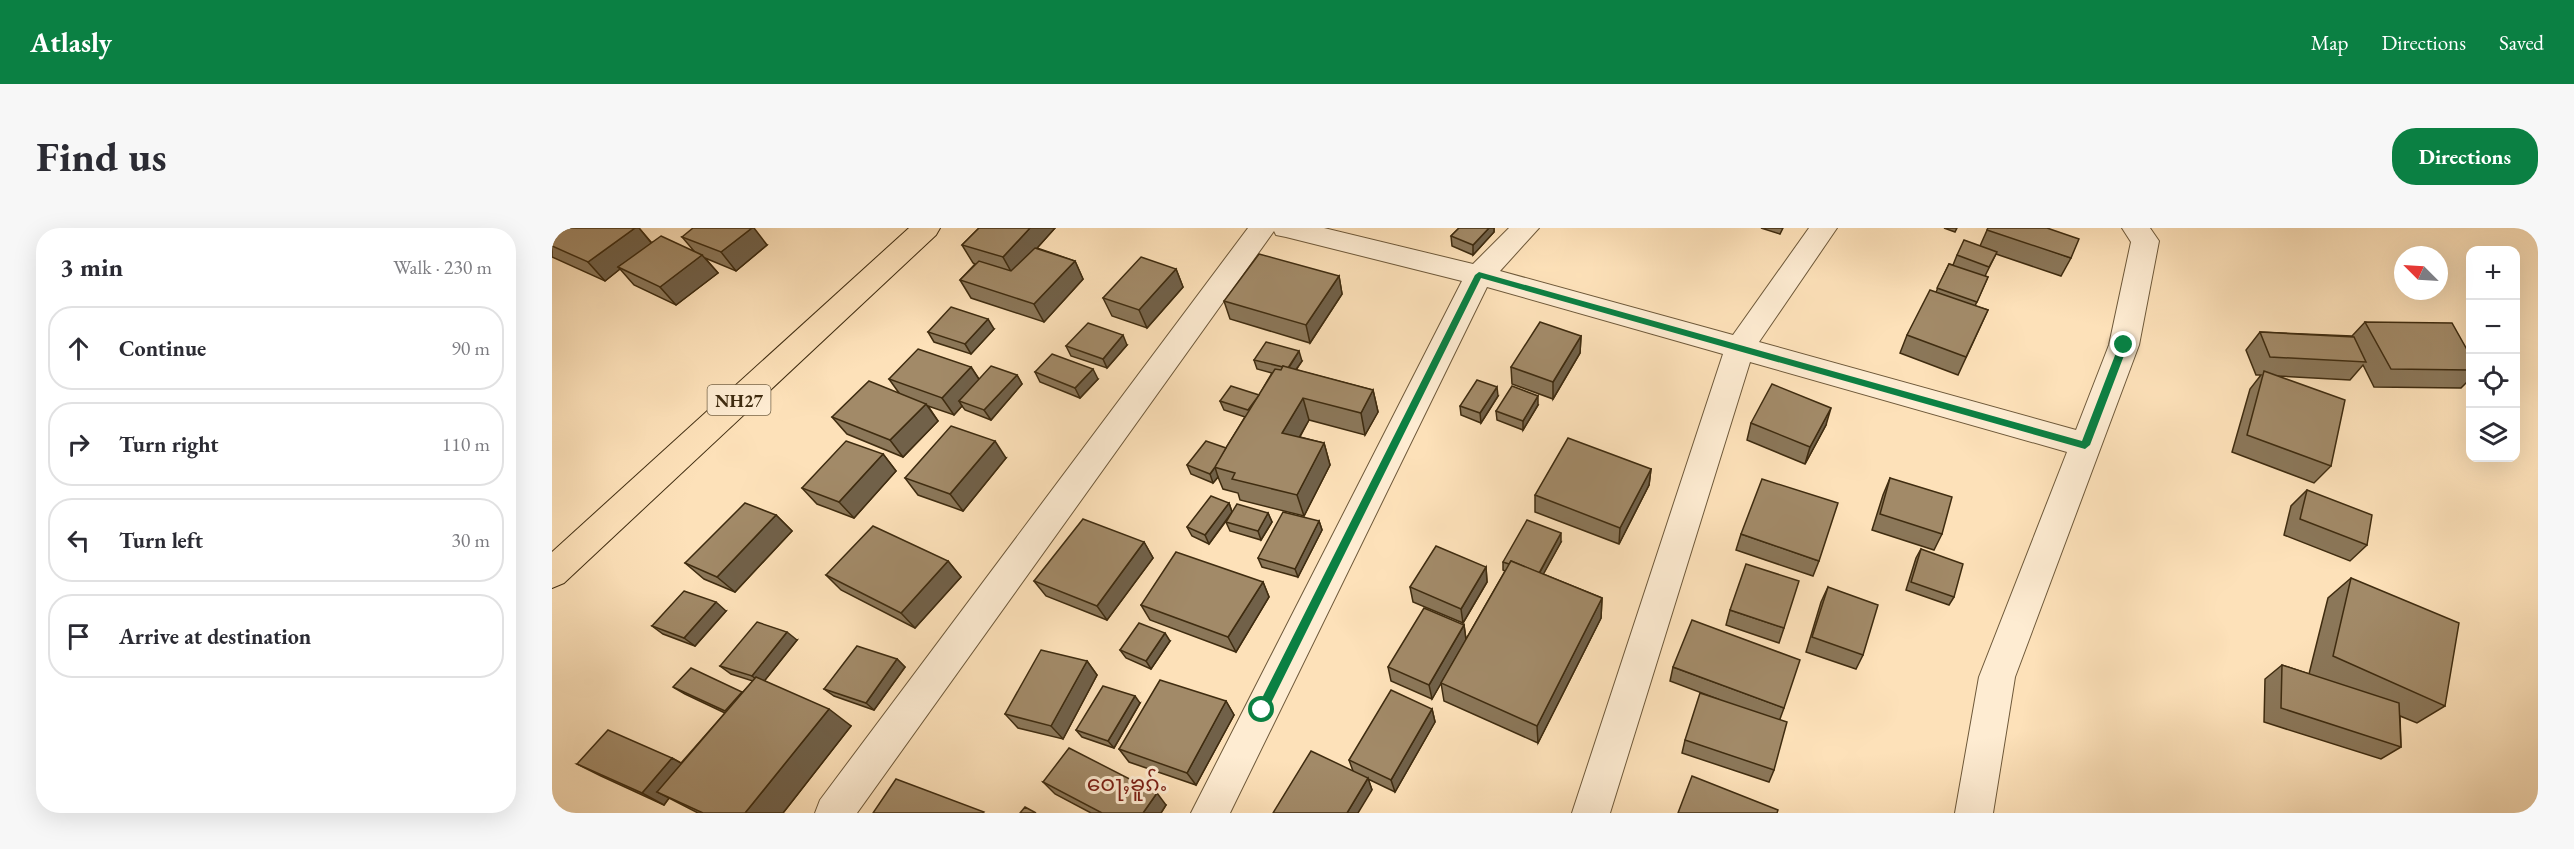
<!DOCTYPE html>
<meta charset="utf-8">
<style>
body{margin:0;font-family:"EB Garamond","Noto Sans Myanmar",serif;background:#f7f7f7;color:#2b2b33}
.controls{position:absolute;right:18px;top:18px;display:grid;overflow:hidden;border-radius:12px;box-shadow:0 6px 24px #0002}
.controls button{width:54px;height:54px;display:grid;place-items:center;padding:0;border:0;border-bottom:2px solid #e1e1e2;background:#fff;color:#2b2b33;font:30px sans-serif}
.compass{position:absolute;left:1842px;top:18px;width:54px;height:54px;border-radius:50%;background:#fff;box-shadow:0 6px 24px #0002;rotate:294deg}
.stop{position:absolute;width:18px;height:18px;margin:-14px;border:4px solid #0b8043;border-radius:50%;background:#fff}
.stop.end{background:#0b8043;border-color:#fff;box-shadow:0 2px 6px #0008}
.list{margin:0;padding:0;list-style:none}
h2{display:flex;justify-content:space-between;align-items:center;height:78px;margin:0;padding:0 24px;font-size:26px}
h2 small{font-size:20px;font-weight:400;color:#7c7c81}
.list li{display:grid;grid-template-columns:39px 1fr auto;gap:18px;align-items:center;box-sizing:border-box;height:84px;margin:0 12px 12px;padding:0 12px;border:2px solid #e1e1e2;border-radius:24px}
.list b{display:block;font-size:22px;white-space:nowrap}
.list em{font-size:20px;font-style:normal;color:#7c7c81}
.icon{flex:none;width:33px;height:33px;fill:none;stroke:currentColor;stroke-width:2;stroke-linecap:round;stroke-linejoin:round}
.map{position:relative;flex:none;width:1986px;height:585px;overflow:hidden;border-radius:24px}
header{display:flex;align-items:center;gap:36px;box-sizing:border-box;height:84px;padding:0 30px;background:#0b8043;color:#fff}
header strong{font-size:28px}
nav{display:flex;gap:33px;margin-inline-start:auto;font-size:21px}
.intro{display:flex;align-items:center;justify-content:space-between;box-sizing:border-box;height:144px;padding:0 36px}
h1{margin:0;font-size:42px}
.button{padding:15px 27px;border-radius:24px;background:#0b8043;color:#fff;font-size:21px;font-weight:700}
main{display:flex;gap:36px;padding:0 36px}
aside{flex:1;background:#fff;border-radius:24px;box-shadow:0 6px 24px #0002}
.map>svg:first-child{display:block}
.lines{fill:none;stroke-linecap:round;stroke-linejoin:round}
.minor-casing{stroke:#6e593a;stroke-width:2}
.highway-casing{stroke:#3f2c10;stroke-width:2}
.minor{fill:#feecd2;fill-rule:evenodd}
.highway{fill:#fde1b9;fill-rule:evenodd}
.wall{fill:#8b7759;stroke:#3f2c10;stroke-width:1.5}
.shaded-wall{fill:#716149;stroke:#3f2c10;stroke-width:1.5}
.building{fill:#a28a68;stroke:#3f2c10;stroke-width:1.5}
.route{fill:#0b8043}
.labels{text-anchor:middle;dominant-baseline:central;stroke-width:6;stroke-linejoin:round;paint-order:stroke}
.shield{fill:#feecd2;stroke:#78664a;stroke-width:1.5}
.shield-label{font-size:18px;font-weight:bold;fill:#3f2c10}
.quarter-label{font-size:22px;fill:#7a1f14;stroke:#feecd2}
</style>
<header>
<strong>Atlasly</strong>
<nav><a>Map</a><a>Directions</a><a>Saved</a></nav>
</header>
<div class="intro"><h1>Find us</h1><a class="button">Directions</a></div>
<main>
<aside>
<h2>3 min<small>Walk · 230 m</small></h2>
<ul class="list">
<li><svg class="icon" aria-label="ahead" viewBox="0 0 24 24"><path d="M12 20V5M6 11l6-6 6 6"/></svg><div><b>Continue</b></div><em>90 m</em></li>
<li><svg class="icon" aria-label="right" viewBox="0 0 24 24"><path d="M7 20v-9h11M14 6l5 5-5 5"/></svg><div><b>Turn right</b></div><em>110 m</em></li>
<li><svg class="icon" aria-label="left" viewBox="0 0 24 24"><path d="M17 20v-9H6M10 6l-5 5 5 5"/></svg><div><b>Turn left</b></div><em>30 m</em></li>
<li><svg class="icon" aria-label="arrive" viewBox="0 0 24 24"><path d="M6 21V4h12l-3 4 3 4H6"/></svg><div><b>Arrive at destination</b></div></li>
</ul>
</aside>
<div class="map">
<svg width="1986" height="585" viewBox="0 0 1986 585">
<rect width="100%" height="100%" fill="#fde1b9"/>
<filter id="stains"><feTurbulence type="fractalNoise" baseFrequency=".00333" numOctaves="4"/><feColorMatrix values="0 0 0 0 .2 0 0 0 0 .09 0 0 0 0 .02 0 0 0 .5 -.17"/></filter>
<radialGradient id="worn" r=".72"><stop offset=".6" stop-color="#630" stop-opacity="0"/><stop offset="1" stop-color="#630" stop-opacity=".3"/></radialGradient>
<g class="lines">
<defs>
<path id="minor" d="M696,0H772L921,36L957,0H987L948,43L1181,107L1257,0H1285L1207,114L1524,202L1557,117L1579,14L1570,0H1598L1607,13L1587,117L1463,449L1441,585H1403L1427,449L1515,224L1198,134L1058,585H1020L1171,126L935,59L678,585H639L910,53L734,9L724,7L722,3L305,585H263L268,572Z"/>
<path id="highway" d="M357,0H388L384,7L12,355L0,360V324Z"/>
</defs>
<!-- minor casing -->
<use href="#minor" class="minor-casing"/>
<!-- highway casing -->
<use href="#highway" class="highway-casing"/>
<!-- minor -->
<use href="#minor" class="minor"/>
<!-- highway -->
<use href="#highway" class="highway"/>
</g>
<!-- wall -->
<g class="wall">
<path d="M0,0H87L99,14L142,23L130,9L215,17L184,43L153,30L166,45L124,77L82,57L68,41L53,53L0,29Z"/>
<path d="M427,0H503L485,20L523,33L531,51L492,94L419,70L408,52L423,36L421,35L410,17Z"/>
<path d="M907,0H942V4L921,27L900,18L899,8Z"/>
<path d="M1209,0H1231L1228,6Z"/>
<path d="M1392,0H1405L1403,4Z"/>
<path d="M1436,0L1519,30L1509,48L1444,26L1433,48L1436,49L1423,78L1436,82L1406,147L1348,125L1355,107L1384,64L1397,36L1401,37L1405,27L1428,18Z"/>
<path d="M624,41L631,59L595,100L560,88L551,70Z"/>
<path d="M787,48L790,66L758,115L678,91L672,73Z"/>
<path d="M1813,94L1918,127V151L1909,160L1822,159L1811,137L1798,152L1726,148L1779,238L1762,255L1680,224L1698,161L1709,147H1704L1694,122L1708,104L1800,108Z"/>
<path d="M442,101L419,126L382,114L376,104Z"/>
<path d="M1029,108L1028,125L1001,171L960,156L959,139Z"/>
<path d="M575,117L555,140L519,128L514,118Z"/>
<path d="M702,132L750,133L744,142L821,162L826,184L813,207L757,192L748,209L772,215L778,237L752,288L688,272L686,265L671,261L666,249L661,255L639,246L635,237L674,220L693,189L672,182L668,173L707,167L720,145L705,141Z"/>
<path d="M419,139L427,151L465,147L470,156L439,192L413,182L410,178L402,187L376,178L386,193L351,229L295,206L280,189L347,165L337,151Z"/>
<path d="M483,144L546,151L528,170L488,154Z"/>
<path d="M946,168L929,195L909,187L908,178Z"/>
<path d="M986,177L971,202L945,192L944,183Z"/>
<path d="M1199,195L1274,197L1253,236L1195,212Z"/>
<path d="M331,226L344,243L302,290L265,276L250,260Z"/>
<path d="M454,230L411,283L366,267L353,250Z"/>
<path d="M1099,241L1097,257L1067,316L983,284V267Z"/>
<path d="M1338,250L1390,306L1382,322L1320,302L1331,267Z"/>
<path d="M1755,262L1815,317L1798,333L1732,307L1739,278Z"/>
<path d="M677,275L680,284L716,285L720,294L709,312L678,303L674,294L680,285L657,316L640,308L635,299Z"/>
<path d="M224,287L240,303L183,364L152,351L133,335Z"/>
<path d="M767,293L770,302L746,349L710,339L706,330Z"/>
<path d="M1189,306L1267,333L1261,348L1184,322Z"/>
<path d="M592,314L601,330L555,392L494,368L482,353Z"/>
<path d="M1009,314L991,346L1050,370L1049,390L986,515L892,473L889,455L880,471L839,453L836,439L912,397L914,411L953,343L951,342V334Z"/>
<path d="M1369,321L1402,369L1397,377L1354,362L1364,330Z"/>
<path d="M396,333L409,349L363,400L289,362L274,347Z"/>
<path d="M934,339L935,354L911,395L861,374L858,359Z"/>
<path d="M1799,350L1893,478L1865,495L1848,488L1849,519L1829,531L1712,494L1713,451L1730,437L1757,446L1776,370Z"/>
<path d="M711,354L717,369L684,424L598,392L589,377Z"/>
<path d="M1276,359L1311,427L1304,441L1254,424L1269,374Z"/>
<path d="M1178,382L1232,400L1227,415L1174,397Z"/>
<path d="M174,383L143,418L111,406L100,398Z"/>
<path d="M245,412L212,453L299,498L231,585H146L117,570L112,577L49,548L25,536L120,530L129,535L173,485L133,466L121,459L191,464L201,453L179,446L168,438Z"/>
<path d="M618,413L599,441L574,430L568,422Z"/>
<path d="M345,431L353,439L322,482L282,468L272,461Z"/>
<path d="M535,433L545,447L511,511L466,500L453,486Z"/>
<path d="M1121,439L1232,480L1228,491L1222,542L1217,554L1130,525L1133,512L1166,471L1118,453Z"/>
<path d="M674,473L682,487L644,557L577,534L567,521Z"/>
<path d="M588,475L562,520L530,509L524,502Z"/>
<path d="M880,481L883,494L843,564L816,551L820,562L801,543L797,532Z"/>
<path d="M491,554L614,577L609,585H539L503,566Z"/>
</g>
<!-- shaded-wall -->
<g class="shaded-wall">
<path d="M83,0H87L101,17L66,39L68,41L53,53L36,34Z"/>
<path d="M200,0H202L215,17L184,43L169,24Z"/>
<path d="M478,0H503L461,47L451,29Z"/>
<path d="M937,0H942V4L921,27V17Z"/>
<path d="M150,27L166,45L124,77L108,59Z"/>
<path d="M523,33L531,51L492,94L482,76Z"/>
<path d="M624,41L631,59L595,100L587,82Z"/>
<path d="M787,48L790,66L758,115L754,97Z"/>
<path d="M436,91L442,101L419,126L413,116Z"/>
<path d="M571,107L575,117L555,140L551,131Z"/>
<path d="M1029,108L1028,125L1001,171V154Z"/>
<path d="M747,123L750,133L738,150L736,141Z"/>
<path d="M419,139L430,156L407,173L410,178L402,187L390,170Z"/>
<path d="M541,141L546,151L528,170L523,160Z"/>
<path d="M465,147L470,156L439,192L432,182Z"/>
<path d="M945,159L946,168L929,195L928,185Z"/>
<path d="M821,162L826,184L813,207L809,185Z"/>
<path d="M986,168V177L971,202V193Z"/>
<path d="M751,170L757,192L737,227L730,205Z"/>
<path d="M374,176L386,193L351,229L338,212Z"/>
<path d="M1279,180L1274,197L1253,236L1258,219Z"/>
<path d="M443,213L454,230L411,283L398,266Z"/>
<path d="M772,215L778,237L752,288L745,267Z"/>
<path d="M331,226L344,243L302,290L287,274Z"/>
<path d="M663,239L666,249L661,255L658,246Z"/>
<path d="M1099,241L1097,257L1067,316L1068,300Z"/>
<path d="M677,275L680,284L657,316L653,307Z"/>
<path d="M716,285L720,294L709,312L706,303Z"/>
<path d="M224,287L240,303L183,364L165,349Z"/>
<path d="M767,293L770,302L746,349L743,341Z"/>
<path d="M1009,305V314L986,356V348Z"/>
<path d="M592,314L601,330L555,392L545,378Z"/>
<path d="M396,333L409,349L363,400L349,385Z"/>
<path d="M934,339L935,354L911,395L909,381Z"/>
<path d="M711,354L717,369L684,424L676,409Z"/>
<path d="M1050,370L1049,390L986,515L985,498Z"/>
<path d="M164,374L174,383L143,418L132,410Z"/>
<path d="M912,397L914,412L880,471L877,457Z"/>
<path d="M235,404L245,412L210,456L200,448Z"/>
<path d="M613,405L618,413L599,441L594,433Z"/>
<path d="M345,431L353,439L322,482L314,475Z"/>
<path d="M535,433L545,447L511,511L499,498Z"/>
<path d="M583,468L588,475L562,520L556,513Z"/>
<path d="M674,473L682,487L644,557L635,545Z"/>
<path d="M277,481L299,498L231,585H193Z"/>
<path d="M880,481L883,494L843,564L839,552Z"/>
<path d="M120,530L141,542L105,564L117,570L112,577L90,565Z"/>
<path d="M816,550L820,562L806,585H795Z"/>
<path d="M605,565L614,577L609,585H591Z"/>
</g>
<!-- building -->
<g class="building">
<path d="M0,0H83L36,34L0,18Z"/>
<path d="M141,0H200L169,24L130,9Z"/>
<path d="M427,0H478L451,29L410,17Z"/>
<path d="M907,0H937L921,17L899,8Z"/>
<path d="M1436,0H1495L1527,11L1519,30L1435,2Z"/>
<path d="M109,8L150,27L108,59L66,39Z"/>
<path d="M1412,12L1445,24L1437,39L1405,27Z"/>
<path d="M483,20L523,33L482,76L408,52L427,33L459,43Z"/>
<path d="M707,26L787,48L754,97L672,73Z"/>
<path d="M589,29L624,41L587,82L551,70Z"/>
<path d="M1397,36L1436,49L1425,74L1385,60Z"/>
<path d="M1378,62L1436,82L1414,129L1355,107Z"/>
<path d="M399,79L436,91L413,116L376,104Z"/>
<path d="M988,94L1029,108L1001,154L959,139Z"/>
<path d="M1813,94L1900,95L1918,127V142L1839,141Z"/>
<path d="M536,95L571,107L551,131L514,118Z"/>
<path d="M1708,104L1802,109L1814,134L1718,129Z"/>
<path d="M714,114L747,123L736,140L731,138V139L702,132Z"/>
<path d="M366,121L419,139L390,170L337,151Z"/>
<path d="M500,126L541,141L523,160L483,144Z"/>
<path d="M439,138L465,147L432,182L407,173Z"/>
<path d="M731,138L821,162L809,185L751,170L730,205L772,215L745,267L680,251L683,245L662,239L723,141L729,142Z"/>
<path d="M1712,143L1793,172L1779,238L1695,207Z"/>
<path d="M925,152L945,159L928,185L908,178Z"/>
<path d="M317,153L374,176L338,212L280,189Z"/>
<path d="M1220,156L1279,180L1258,219L1199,195Z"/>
<path d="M679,158L707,167L696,182L668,173Z"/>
<path d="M960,158L986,168L971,193L944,183Z"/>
<path d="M399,198L443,213L398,266L353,250Z"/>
<path d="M1016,210L1099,241L1068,300L983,267Z"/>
<path d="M294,213L331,226L287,274L250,260Z"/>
<path d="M654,213L674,220L663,239L658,246L635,237Z"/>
<path d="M1338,250L1400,269L1390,306L1328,286Z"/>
<path d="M1210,251L1286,275L1267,333L1189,306Z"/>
<path d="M1755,262L1820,287L1815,317L1748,291Z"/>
<path d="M659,268L677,275L653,307L635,299Z"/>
<path d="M193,275L224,287L165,349L133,335Z"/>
<path d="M685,276L716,285L706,303L674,294Z"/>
<path d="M731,284L767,293L743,341L706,330Z"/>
<path d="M531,291L592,314L545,378L482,353Z"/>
<path d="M975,292L1009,305L987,345L959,333L957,336L951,334Z"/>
<path d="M321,298L396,333L349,385L274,347Z"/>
<path d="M884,318L934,339L909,381L858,359Z"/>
<path d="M1369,321L1411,336L1402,369L1359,354Z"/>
<path d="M624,324L711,354L676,409L589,377Z"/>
<path d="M959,333L1050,370L985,498L889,455Z"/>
<path d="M1194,336L1247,353L1232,400L1178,382Z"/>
<path d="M1799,350L1907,395L1893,478L1781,428Z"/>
<path d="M1276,359L1326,377L1311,427L1260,409Z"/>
<path d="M132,363L164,374L132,410L100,398Z"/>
<path d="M872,380L912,397L877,457L836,439Z"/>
<path d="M1140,392L1248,432L1232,480L1121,439Z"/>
<path d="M205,394L235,404L200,448L168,438Z"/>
<path d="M587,395L613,405L594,433L568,422Z"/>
<path d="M305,418L345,431L314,475L272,461Z"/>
<path d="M489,422L535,433L499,498L453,486Z"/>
<path d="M1730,437L1847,475L1849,519L1729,480Z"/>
<path d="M139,440L190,464L173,483L121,459Z"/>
<path d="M204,449L277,481L193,585H151L105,564Z"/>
<path d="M608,452L674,473L635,545L567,521Z"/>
<path d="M551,458L583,468L556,513L524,502Z"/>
<path d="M839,462L880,481L839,552L797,532Z"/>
<path d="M1148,465L1235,494L1222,542L1133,512Z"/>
<path d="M56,502L120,530L90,565L25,536Z"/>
<path d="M517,520L605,565L591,585H550L491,554Z"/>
<path d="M759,523L816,550L795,585H721Z"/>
<path d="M1140,548L1226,582L1225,585H1126Z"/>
<path d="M344,551L432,584L431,585H321Z"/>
<path d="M473,579L484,585H468Z"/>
</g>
<!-- route -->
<path class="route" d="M927,44L1530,213L1567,117L1572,114L1576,117L1538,217L1533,221L929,50L714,485H706V478L923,47Z"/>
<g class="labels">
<!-- shield labels -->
<rect class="shield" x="155.5" y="157" width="63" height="30" rx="4.5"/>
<g class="shield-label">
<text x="187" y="172">NH27</text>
</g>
<!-- quarter labels -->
<g class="quarter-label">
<text x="575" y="555">ဝေႃႇၶူၵ်ႉ</text>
</g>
</g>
<rect width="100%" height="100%" filter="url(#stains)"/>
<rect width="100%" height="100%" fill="url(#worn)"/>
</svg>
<div class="controls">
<button>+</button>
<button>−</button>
<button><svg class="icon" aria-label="locate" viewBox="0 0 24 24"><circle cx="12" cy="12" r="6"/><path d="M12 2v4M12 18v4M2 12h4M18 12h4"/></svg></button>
<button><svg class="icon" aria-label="layers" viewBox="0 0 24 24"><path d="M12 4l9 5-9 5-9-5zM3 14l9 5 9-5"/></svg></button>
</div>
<svg class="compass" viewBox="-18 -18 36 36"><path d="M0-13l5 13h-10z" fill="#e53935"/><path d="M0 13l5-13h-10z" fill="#7c7c81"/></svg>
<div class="stop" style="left:710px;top:482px"></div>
<div class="stop end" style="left:1572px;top:117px"></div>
</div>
</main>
